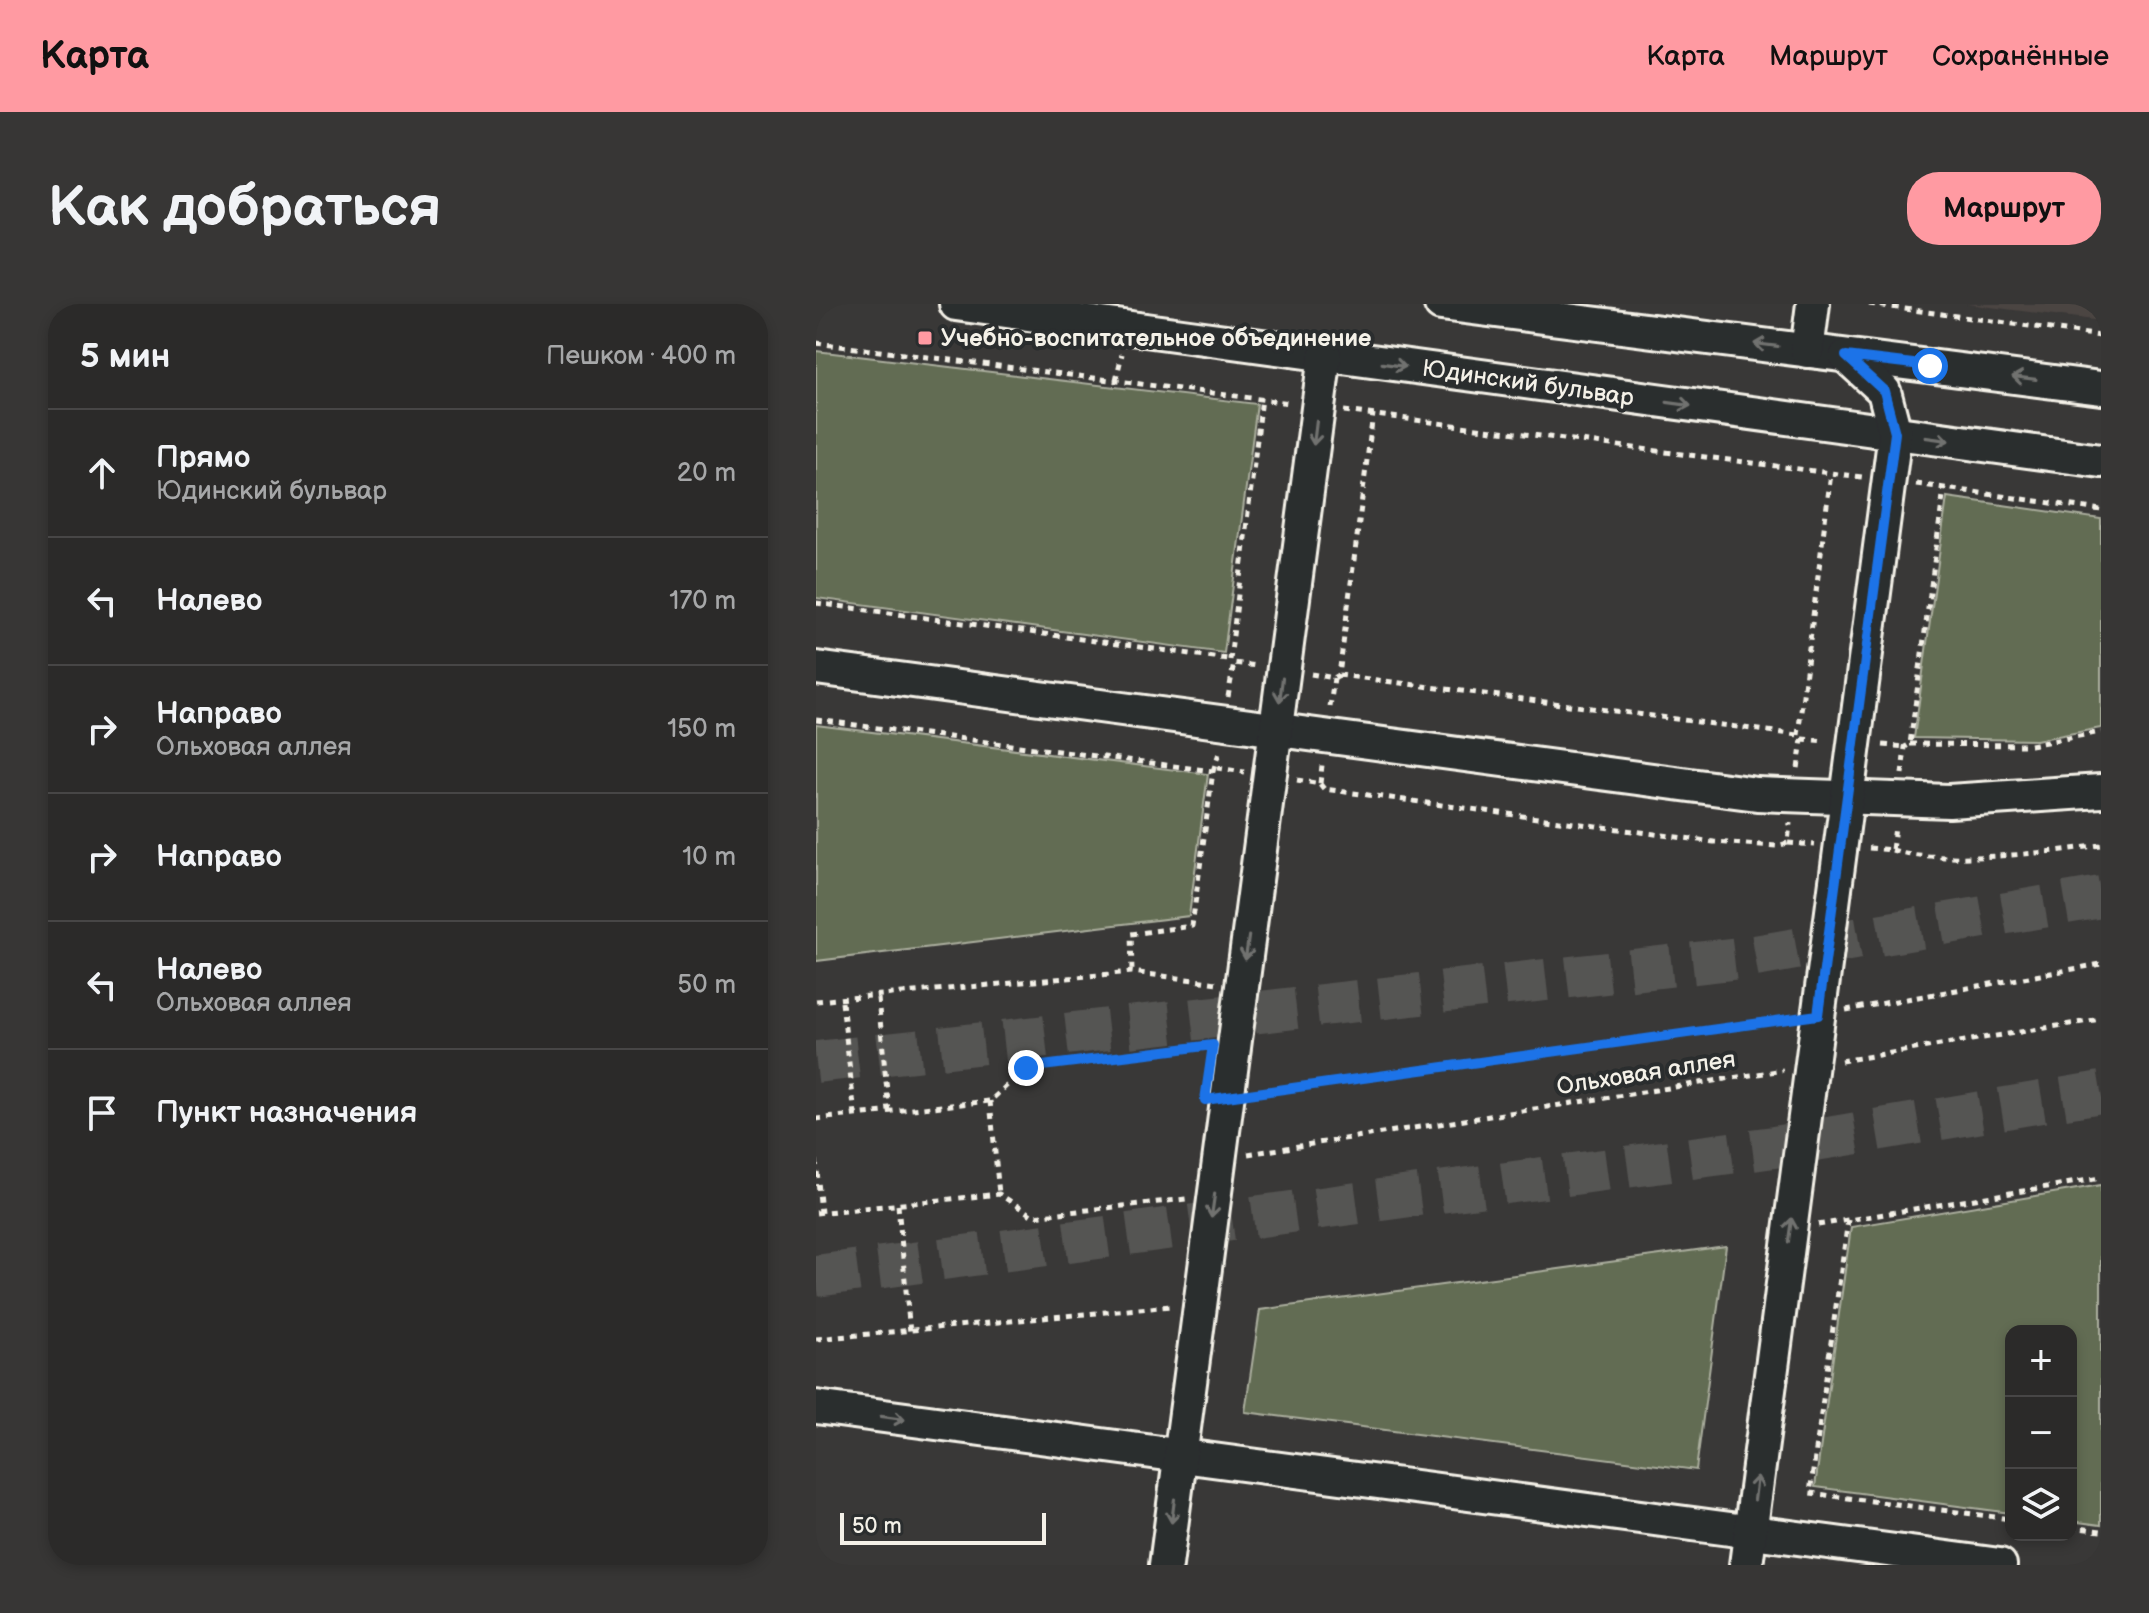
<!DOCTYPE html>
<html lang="ru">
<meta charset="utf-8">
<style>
body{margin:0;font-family:"Balsamiq Sans",sans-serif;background:#373635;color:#f1f3f6}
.controls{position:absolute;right:24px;bottom:24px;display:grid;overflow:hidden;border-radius:16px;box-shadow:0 4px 12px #0003}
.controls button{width:72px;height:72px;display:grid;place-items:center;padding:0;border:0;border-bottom:2px solid #474646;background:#2b2a29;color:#f1f3f6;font:40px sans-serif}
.scale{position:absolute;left:24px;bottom:20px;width:206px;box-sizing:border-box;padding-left:8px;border:4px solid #f4f1e8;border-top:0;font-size:22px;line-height:28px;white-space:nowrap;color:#f4f1e8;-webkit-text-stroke:6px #2a2d2e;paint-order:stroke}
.stop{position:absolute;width:24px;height:24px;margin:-18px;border:6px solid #1a73e8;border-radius:50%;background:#fff}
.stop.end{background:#1a73e8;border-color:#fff;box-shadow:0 2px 8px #0008}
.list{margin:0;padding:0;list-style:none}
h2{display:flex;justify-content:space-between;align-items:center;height:104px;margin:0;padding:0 32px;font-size:34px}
h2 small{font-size:26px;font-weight:400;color:#a6a7a8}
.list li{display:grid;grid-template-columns:52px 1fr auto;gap:24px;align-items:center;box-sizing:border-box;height:128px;padding:0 32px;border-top:2px solid #474646}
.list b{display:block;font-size:30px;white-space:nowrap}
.list p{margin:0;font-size:26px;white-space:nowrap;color:#a6a7a8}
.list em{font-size:26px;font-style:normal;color:#a6a7a8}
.icon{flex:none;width:44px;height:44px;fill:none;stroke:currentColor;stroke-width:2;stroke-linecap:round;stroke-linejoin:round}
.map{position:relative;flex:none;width:1285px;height:1261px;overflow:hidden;border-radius:32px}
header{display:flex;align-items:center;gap:48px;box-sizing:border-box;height:112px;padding:0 40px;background:#ff9aa2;color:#111}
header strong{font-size:38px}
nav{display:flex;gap:44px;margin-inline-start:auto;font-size:28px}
.intro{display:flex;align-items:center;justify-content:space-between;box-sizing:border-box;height:192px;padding:0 48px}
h1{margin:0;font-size:56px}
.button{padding:20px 36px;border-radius:32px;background:#ff9aa2;color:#111;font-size:28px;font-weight:700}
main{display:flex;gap:48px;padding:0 48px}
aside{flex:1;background:#2b2a29;border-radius:32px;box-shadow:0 4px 12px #0003}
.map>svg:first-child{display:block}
.built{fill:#4b4542}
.green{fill:#626c53;stroke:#abae9e;stroke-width:2}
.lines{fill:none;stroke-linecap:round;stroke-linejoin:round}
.major-tunnel{stroke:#555452;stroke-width:42;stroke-dasharray:42 21;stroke-linecap:butt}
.minor-casing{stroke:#f4f1e8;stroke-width:38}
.path{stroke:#f4f1e8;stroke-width:5;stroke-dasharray:6 6;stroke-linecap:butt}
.minor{stroke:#2a2d2e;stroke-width:32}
.oneway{stroke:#71726f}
.route{stroke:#1a73e8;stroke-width:10}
.poi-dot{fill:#ff9aa2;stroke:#2a2d2e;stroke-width:3}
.labels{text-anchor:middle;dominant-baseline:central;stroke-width:8;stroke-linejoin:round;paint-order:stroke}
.poi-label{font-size:24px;font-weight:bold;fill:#f4f1e8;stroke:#2a2d2e;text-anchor:start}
.street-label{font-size:24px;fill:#f4f1e8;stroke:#2a2d2e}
</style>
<header>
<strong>Карта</strong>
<nav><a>Карта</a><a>Маршрут</a><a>Сохранённые</a></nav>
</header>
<div class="intro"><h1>Как добраться</h1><a class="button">Маршрут</a></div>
<main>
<aside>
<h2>5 мин<small>Пешком · 400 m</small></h2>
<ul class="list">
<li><svg class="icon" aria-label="ahead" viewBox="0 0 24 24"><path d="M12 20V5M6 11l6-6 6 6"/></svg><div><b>Прямо</b><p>Юдинский бульвар</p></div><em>20 m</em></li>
<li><svg class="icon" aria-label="left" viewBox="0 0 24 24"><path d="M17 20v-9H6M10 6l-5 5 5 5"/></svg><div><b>Налево</b></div><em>170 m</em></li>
<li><svg class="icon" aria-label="right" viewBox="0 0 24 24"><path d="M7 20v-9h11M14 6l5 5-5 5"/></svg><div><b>Направо</b><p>Ольховая аллея</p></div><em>150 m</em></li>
<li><svg class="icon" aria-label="right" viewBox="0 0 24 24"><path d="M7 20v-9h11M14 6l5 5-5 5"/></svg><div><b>Направо</b></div><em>10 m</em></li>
<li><svg class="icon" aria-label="left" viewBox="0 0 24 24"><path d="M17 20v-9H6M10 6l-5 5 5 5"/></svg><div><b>Налево</b><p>Ольховая аллея</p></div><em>50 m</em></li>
<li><svg class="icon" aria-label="arrive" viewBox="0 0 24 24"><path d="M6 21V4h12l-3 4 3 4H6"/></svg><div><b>Пункт назначения</b></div></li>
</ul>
</aside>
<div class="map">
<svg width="1285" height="1261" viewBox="0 0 1285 1261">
<rect width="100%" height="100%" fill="#393837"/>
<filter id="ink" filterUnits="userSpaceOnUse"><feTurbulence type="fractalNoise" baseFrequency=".0125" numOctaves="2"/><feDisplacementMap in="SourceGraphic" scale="16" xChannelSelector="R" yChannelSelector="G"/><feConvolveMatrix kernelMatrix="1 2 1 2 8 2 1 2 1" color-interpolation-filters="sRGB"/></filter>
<g filter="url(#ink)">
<!-- built -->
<path class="built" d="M1151,0H1285V17Z"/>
<!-- green -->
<g class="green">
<path d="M0,47L441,100L408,349L0,294Z"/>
<path d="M1131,193L1285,215V424L1220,436L1098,434Z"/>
<path d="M0,421L392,470L373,612L0,657Z"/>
<path d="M1285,881V1221L1255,1217V1027H1195V1209L999,1183L1035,923Z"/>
<path d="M910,942L880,1166L429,1108L444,1006Z"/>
</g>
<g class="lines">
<!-- major-tunnel -->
<g class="major-tunnel">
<path d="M0,758L933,653L1285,593"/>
<path d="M0,972L958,843L1285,788"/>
</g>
<defs>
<g id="minor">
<path d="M140,0L1285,157"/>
<path d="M625,0L1285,84"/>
<path d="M991,47L997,0"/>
<path d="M0,364L941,490L1133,497L1285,487"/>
<path d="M0,1103L1184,1261"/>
<path d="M350,1261L509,51"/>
<path d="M930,1261L1079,129L1068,87L1030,52"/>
</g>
</defs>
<!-- minor casing -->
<use href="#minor" class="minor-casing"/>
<!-- path -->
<g class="path">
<path d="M1053,0L1285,32"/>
<path d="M0,39L475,99"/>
<path d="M300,76L306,50"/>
<path d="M528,107L1046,173"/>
<path d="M1100,180L1285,206"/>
<path d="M0,299L412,355"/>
<path d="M414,356L446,94"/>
<path d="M495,370L518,374L523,371L557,110"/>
<path d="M523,371L982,431L986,435L982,465"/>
<path d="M412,393L418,359L442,362"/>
<path d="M514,403L518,374"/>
<path d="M0,416L397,467L376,622L315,630L316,667"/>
<path d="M982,431L1015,169"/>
<path d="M986,435L1009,437"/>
<path d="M1094,440L1214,441L1285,428"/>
<path d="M1067,441L1089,443"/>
<path d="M401,464L428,468"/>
<path d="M397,467L404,446"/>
<path d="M1086,470L1089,443L1094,440L1128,184"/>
<path d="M481,476L504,480L506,461"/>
<path d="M504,480L508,485L898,538L960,542L972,539L974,519"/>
<path d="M972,539L999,541"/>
<path d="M1053,544L1076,546L1079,523"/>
<path d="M1076,546C1129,561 1229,549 1285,541"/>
<path d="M62,694L73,808"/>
<path d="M0,697L316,668L401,679"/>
<path d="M26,698L39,811"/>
<path d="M1030,706L1285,660"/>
<path d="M1025,757L1285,715"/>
<path d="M440,789L973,715"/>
<path d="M174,797L183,890"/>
<path d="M0,815L174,797L210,764L392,741"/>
<path d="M432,850L967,766"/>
<path d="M0,856L5,909"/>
<path d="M82,901L94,1029"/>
<path d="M0,909L183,890L217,912L370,895"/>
<path d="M1032,916L994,1189L1195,1215"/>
<path d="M1002,921L1285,874"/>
<path d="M0,1035L355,1002"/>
<path d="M1255,1223L1285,1227"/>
</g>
<!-- minor -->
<use href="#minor" class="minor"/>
</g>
<!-- one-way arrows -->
<defs><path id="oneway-shaft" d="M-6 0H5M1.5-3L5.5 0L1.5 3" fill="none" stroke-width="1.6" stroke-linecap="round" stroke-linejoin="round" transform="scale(2)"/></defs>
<g class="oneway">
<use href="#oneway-shaft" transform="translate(950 41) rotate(-173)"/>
<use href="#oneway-shaft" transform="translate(578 61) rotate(8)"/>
<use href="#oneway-shaft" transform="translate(1208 74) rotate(-173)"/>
<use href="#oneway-shaft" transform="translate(863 100) rotate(8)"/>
<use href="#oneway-shaft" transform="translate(499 129) rotate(97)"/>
<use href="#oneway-shaft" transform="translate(1121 135) rotate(8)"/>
<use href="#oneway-shaft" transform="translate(465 386) rotate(97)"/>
<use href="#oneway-shaft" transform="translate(431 644) rotate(98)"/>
<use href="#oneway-shaft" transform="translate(397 902) rotate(98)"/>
<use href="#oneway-shaft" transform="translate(974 926) rotate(-82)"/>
<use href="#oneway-shaft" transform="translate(77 1114) rotate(8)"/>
<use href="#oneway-shaft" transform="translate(940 1184) rotate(-83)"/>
<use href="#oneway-shaft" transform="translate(357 1207) rotate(97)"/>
</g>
</g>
<g class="lines" filter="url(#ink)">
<!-- route -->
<path class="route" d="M210,764L397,741L389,796L1002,711L1079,129L1068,87L1030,52L1114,62"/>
</g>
<!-- markers -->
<rect class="poi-dot" x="101" y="26" width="16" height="16" rx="4"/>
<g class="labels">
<!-- poi labels -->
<g class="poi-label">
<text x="125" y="34">Учебно-воспитательное объединение</text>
</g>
<!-- street labels -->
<g class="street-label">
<text transform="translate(712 79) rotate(8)">Юдинский бульвар</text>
<text transform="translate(830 769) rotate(-9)">Ольховая аллея</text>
</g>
</g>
</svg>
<div class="controls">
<button>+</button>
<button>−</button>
<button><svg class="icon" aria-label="layers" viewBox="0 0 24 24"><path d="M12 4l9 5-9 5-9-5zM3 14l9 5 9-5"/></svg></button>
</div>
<div class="scale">50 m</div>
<div class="stop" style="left:1114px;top:62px"></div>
<div class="stop end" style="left:210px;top:764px"></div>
</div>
</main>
